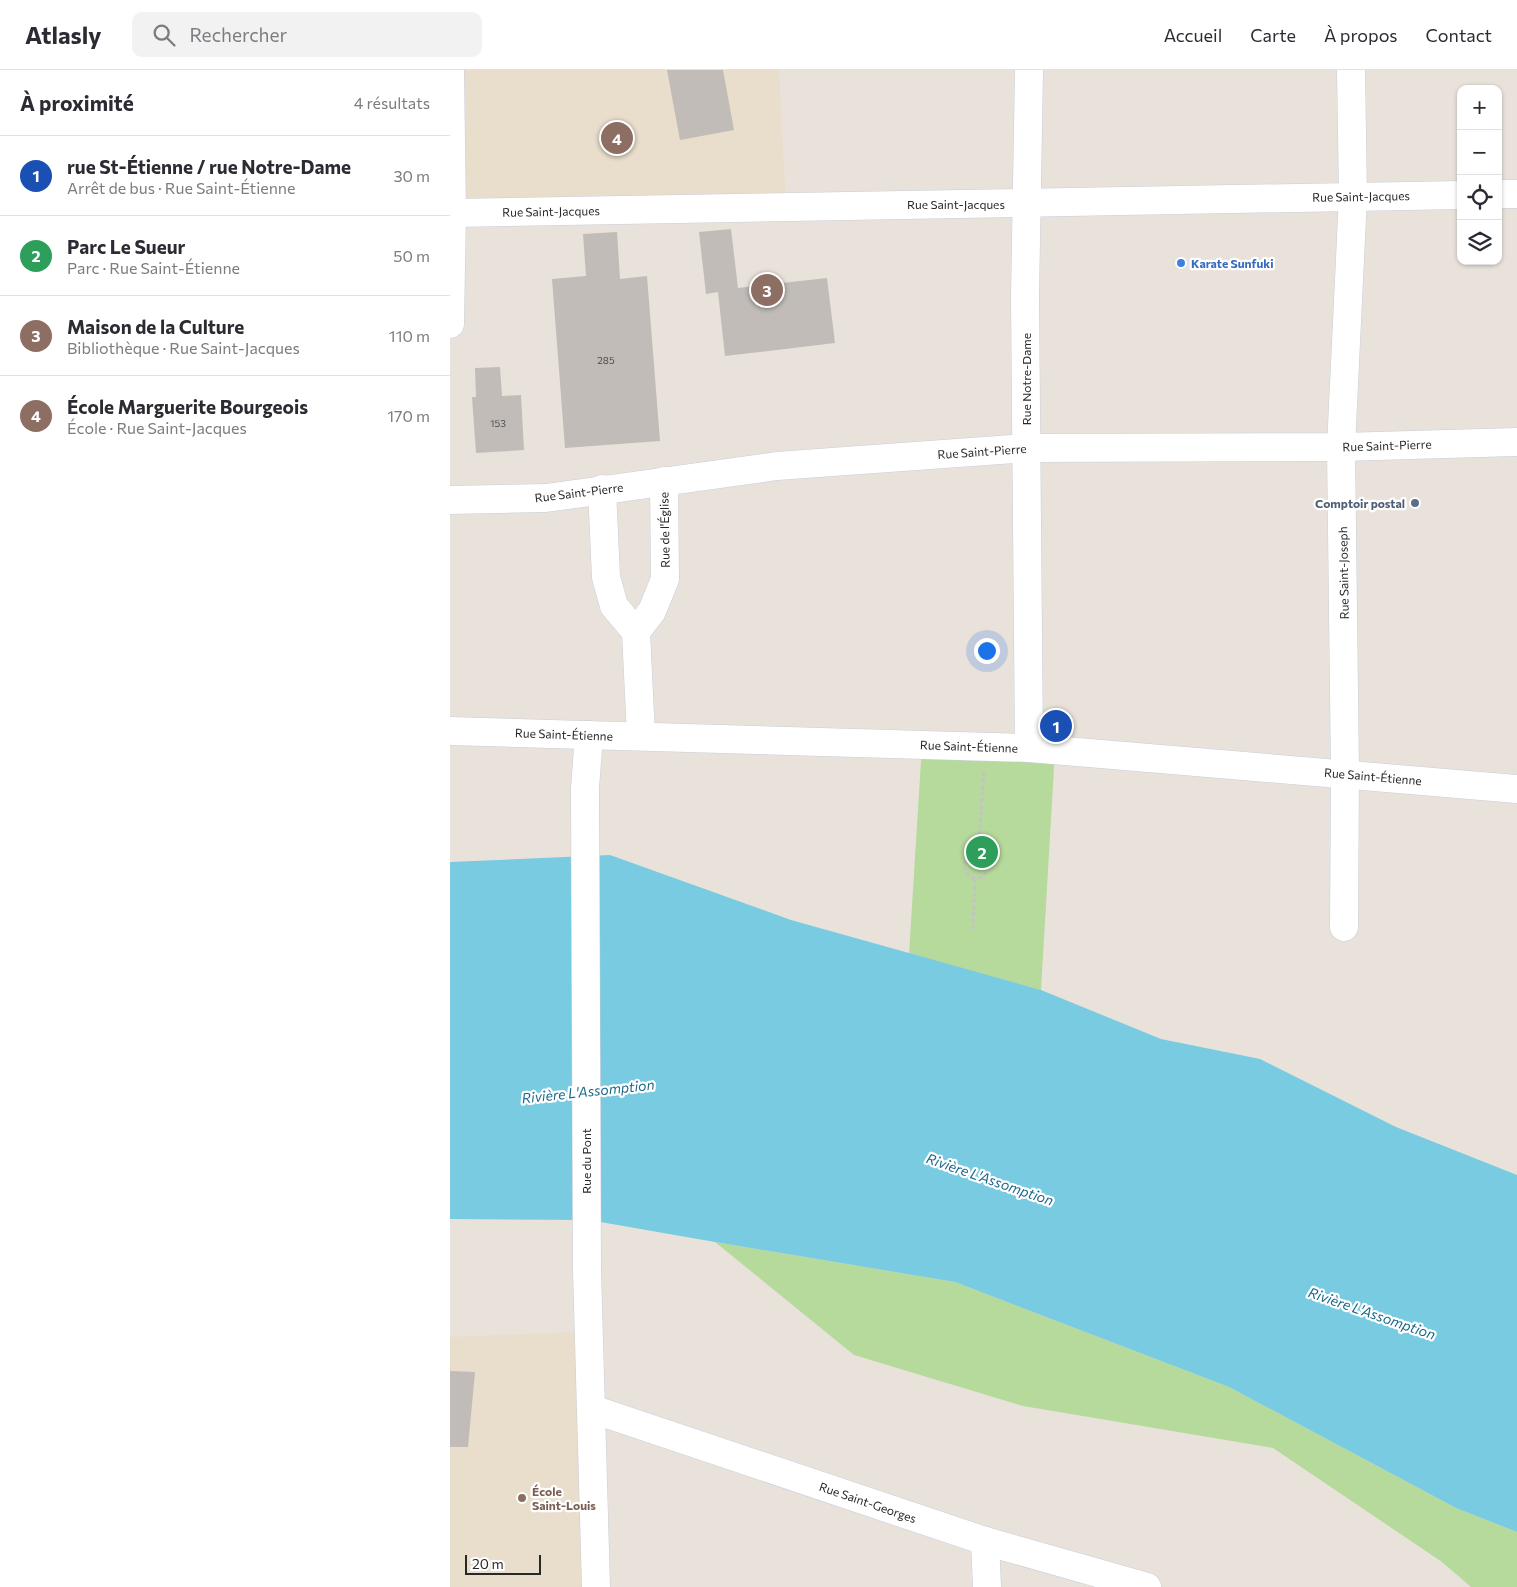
<!DOCTYPE html>
<html lang="fr">
<meta charset="utf-8">
<style>
body{margin:0;font-family:Commissioner,sans-serif;background:#f2f2f3;color:#2b2b33}
.controls{position:absolute;right:15px;top:15px;display:grid;overflow:hidden;border-radius:10px;box-shadow:0 1px 4px #0004}
.controls button{width:45px;height:45px;display:grid;place-items:center;padding:0;border:0;border-bottom:1px solid #e1e1e2;background:#fff;color:#2b2b33;font:25px sans-serif}
.scale{position:absolute;left:15px;bottom:12px;width:76px;box-sizing:border-box;padding-left:5px;border:2px solid #282828;border-top:0;font-size:14px;line-height:18px;white-space:nowrap;color:#282828;-webkit-text-stroke:4px #fff;paint-order:stroke}
.you{position:absolute;left:536px;top:580px;width:18px;height:18px;margin:-12px;border:4px solid #fff;border-radius:50%;background:#1a73e8;box-shadow:0 0 0 8px #1a73e833}
.badge{display:grid;place-items:center;width:32px;height:32px;border-radius:50%;background:#db2777;color:#fff;font-size:16px;font-weight:700}
.pin{position:absolute;translate:-50% -50%;border:2px solid #fff;box-shadow:0 1px 5px #0006}
.list{margin:0;padding:0;list-style:none}
h2{display:flex;justify-content:space-between;align-items:center;height:65px;margin:0;padding:0 20px;font-size:21px}
h2 small{font-size:16px;font-weight:400;color:#7c7c81}
.list li{display:grid;grid-template-columns:32px 1fr auto;gap:15px;align-items:center;box-sizing:border-box;height:80px;padding:0 20px;border-top:1px solid #e1e1e2}
.list b{display:block;font-size:19px;white-space:nowrap}
.list p{margin:0;font-size:16px;white-space:nowrap;color:#7c7c81}
.list em{font-size:16px;font-style:normal;color:#7c7c81}
.icon{flex:none;width:28px;height:28px;fill:none;stroke:currentColor;stroke-width:2;stroke-linecap:round;stroke-linejoin:round}
.map{position:relative;flex:none;width:1067px;height:1517px;overflow:hidden}
header{display:flex;align-items:center;gap:30px;box-sizing:border-box;height:70px;padding:0 25px;background:#fff;border-bottom:1px solid #e1e1e2}
header strong{font-size:24px}
nav{display:flex;gap:28px;margin-inline-start:auto;font-size:18px}
.search{width:350px;height:45px;background:#f2f2f3;display:flex;align-items:center;gap:12px;box-sizing:border-box;padding:0 18px;border-radius:10px;color:#7c7c81;font-size:19px}
main{display:flex}
aside{flex:1;background:#fff}
.map>svg:first-child{display:block}
.education{fill:#e9decc}
.green{fill:#b5da9c}
.water{fill:#78cbe1}
.building{fill:#c1bcb7}
.lines{fill:none;stroke-linecap:round;stroke-linejoin:round}
.minor-casing{stroke:#c9cdd8;stroke-width:29}
.path{stroke:#c3c3c3;stroke-width:3;stroke-dasharray:4 2.5;stroke-linecap:butt}
.minor{stroke:#fff;stroke-width:28}
.shop-dot{fill:#3f7fe0;stroke:#fff;stroke-width:2}
.service-dot{fill:#5c6f8a;stroke:#fff;stroke-width:2}
.education-dot{fill:#8d6e63;stroke:#fff;stroke-width:2}
.labels{text-anchor:middle;dominant-baseline:central;stroke-width:4.5;stroke-linejoin:round;paint-order:stroke}
.number-label{font-size:10px;fill:#4e4d4c}
.street-label{font-size:12px;fill:#282828;stroke:#fff}
.shop-label{font-size:12px;font-weight:bold;fill:#366cbe;stroke:#fff;text-anchor:start}
.service-label{font-size:12px;font-weight:bold;fill:#4e5e75;stroke:#fff;text-anchor:end}
.education-label{font-size:12px;font-weight:bold;fill:#785e54;stroke:#fff;text-anchor:start}
.water-label{font-size:14px;font-style:italic;fill:#1b6989;stroke:#fff}
</style>
<header>
<strong>Atlasly</strong>
<div class="search"><svg class="icon" aria-label="search" viewBox="0 0 24 24"><circle cx="10" cy="10" r="6"/><path d="M15 15l6 6"/></svg>Rechercher</div>
<nav><a>Accueil</a><a>Carte</a><a>À propos</a><a>Contact</a></nav>
</header>
<main>
<aside>
<h2>À proximité<small>4 résultats</small></h2>
<ul class="list">
<li><span class="badge" style="background:#1a4fb4">1</span><div><b>rue St-Étienne / rue Notre-Dame</b><p>Arrêt de bus · Rue Saint-Étienne</p></div><em>30 m</em></li>
<li><span class="badge" style="background:#2e9e5b">2</span><div><b>Parc Le Sueur</b><p>Parc · Rue Saint-Étienne</p></div><em>50 m</em></li>
<li><span class="badge" style="background:#8d6e63">3</span><div><b>Maison de la Culture</b><p>Bibliothèque · Rue Saint-Jacques</p></div><em>110 m</em></li>
<li><span class="badge" style="background:#8d6e63">4</span><div><b>École Marguerite Bourgeois</b><p>École · Rue Saint-Jacques</p></div><em>170 m</em></li>
</ul>
</aside>
<div class="map">
<svg width="1067" height="1517" viewBox="0 0 1067 1517">
<rect width="100%" height="100%" fill="#e9e2db"/>
<!-- education -->
<g class="education">
<path d="M0,0H329L336,136L2,143Z"/>
<path d="M124,1262L142,1339L146,1517H0V1267Z"/>
</g>
<!-- green -->
<g class="green">
<path d="M472,675L605,680L591,920L459,884Z"/>
<path d="M265,1172L505,1212L779,1317L1006,1438L1067,1462V1517H1021L992,1492L823,1378L573,1336L404,1285Z"/>
</g>
<!-- water -->
<path class="water" d="M160,785L341,850L591,920L711,969L810,989L946,1057L1067,1105V1462L1006,1438L779,1317L505,1212L265,1172L139,1150L0,1149V792Z"/>
<!-- building -->
<g class="building">
<path d="M217,0H273L284,60L230,70Z"/>
<path d="M281,159L288,218L377,208L385,273L275,286L268,222L256,224L249,162Z"/>
<path d="M167,162L170,209L197,206L210,371L115,378L102,209L136,206L133,164Z"/>
<path d="M50,297L52,326L71,325L74,380L26,383L22,327H26L25,298Z"/>
<path d="M0,1301L25,1302L18,1377H0Z"/>
</g>
<g class="lines">
<defs>
<g id="minor">
<path d="M579,0L575,227L579,678"/>
<path d="M1048,124H1067"/>
<path d="M2,143L1011,125"/>
<path d="M0,254L2,143L0,0"/>
<path d="M152,419L156,507L164,536L186,562L191,666"/>
<path d="M0,430L96,428L327,396L577,378L891,377L1067,372"/>
<path d="M186,562L202,541L215,509L214,411"/>
<path d="M0,661L579,678L1067,719"/>
<path d="M139,665L135,718L137,1200L146,1517"/>
<path d="M894,857L895,704L891,377L903,126L901,0"/>
<path d="M142,1339L535,1471L697,1517"/>
<path d="M535,1471L537,1517"/>
</g>
</defs>
<!-- minor casing -->
<use href="#minor" class="minor-casing"/>
<!-- path -->
<g class="path">
<circle cx="526" cy="796" r="12"/>
<path d="M528,784L534,702"/>
<path d="M523,859L525,808"/>
</g>
<!-- minor -->
<use href="#minor" class="minor"/>
</g>
<!-- markers -->
<circle class="shop-dot" cx="731" cy="193" r="5"/>
<circle class="service-dot" cx="965" cy="433" r="5"/>
<circle class="education-dot" cx="72" cy="1428" r="5"/>
<g class="labels">
<!-- number labels -->
<g class="number-label">
<text x="156" y="290">285</text>
<text x="48" y="353">153</text>
</g>
<!-- street labels -->
<g class="street-label">
<text transform="translate(911 126) rotate(-1)">Rue Saint-Jacques</text>
<text x="506" y="134">Rue Saint-Jacques</text>
<text transform="translate(101 141) rotate(-1)">Rue Saint-Jacques</text>
<text transform="translate(576 309) rotate(-90)">Rue Notre-Dame</text>
<text transform="translate(937 375) rotate(-2)">Rue Saint-Pierre</text>
<text transform="translate(532 381) rotate(-4)">Rue Saint-Pierre</text>
<text transform="translate(129 422) rotate(-7)">Rue Saint-Pierre</text>
<text transform="translate(214 460) rotate(-91)">Rue de l'Église</text>
<text transform="translate(893 503) rotate(-91)">Rue Saint-Joseph</text>
<text transform="translate(114 664) rotate(2)">Rue Saint-Étienne</text>
<text transform="translate(519 676) rotate(2)">Rue Saint-Étienne</text>
<text transform="translate(923 706) rotate(5)">Rue Saint-Étienne</text>
<text transform="translate(136 1091) rotate(-90)">Rue du Pont</text>
<text transform="translate(418 1432) rotate(19)">Rue Saint-Georges</text>
</g>
<!-- shop labels -->
<g class="shop-label">
<text x="741" y="193">Karate Sunfuki</text>
</g>
<!-- service labels -->
<g class="service-label">
<text x="955" y="433">Comptoir postal</text>
</g>
<!-- education labels -->
<g class="education-label">
<text x="82" y="1421">École<tspan x="82" dy="14">Saint-Louis</tspan></text>
</g>
<!-- water labels -->
<g class="water-label">
<text transform="translate(138 1021) rotate(-6)">Rivière L'Assomption</text>
<text transform="translate(540 1109) rotate(19)">Rivière L'Assomption</text>
<text transform="translate(922 1243) rotate(19)">Rivière L'Assomption</text>
</g>
</g>
</svg>
<div class="controls">
<button>+</button>
<button>−</button>
<button><svg class="icon" aria-label="locate" viewBox="0 0 24 24"><circle cx="12" cy="12" r="6"/><path d="M12 2v4M12 18v4M2 12h4M18 12h4"/></svg></button>
<button><svg class="icon" aria-label="layers" viewBox="0 0 24 24"><path d="M12 4l9 5-9 5-9-5zM3 14l9 5 9-5"/></svg></button>
</div>
<div class="scale">20 m</div>
<div class="you"></div>
<div class="pin badge" style="left:606px;top:656px;background:#1a4fb4">1</div>
<div class="pin badge" style="left:532px;top:782px;background:#2e9e5b">2</div>
<div class="pin badge" style="left:317px;top:220px;background:#8d6e63">3</div>
<div class="pin badge" style="left:167px;top:68px;background:#8d6e63">4</div>
</div>
</main>
